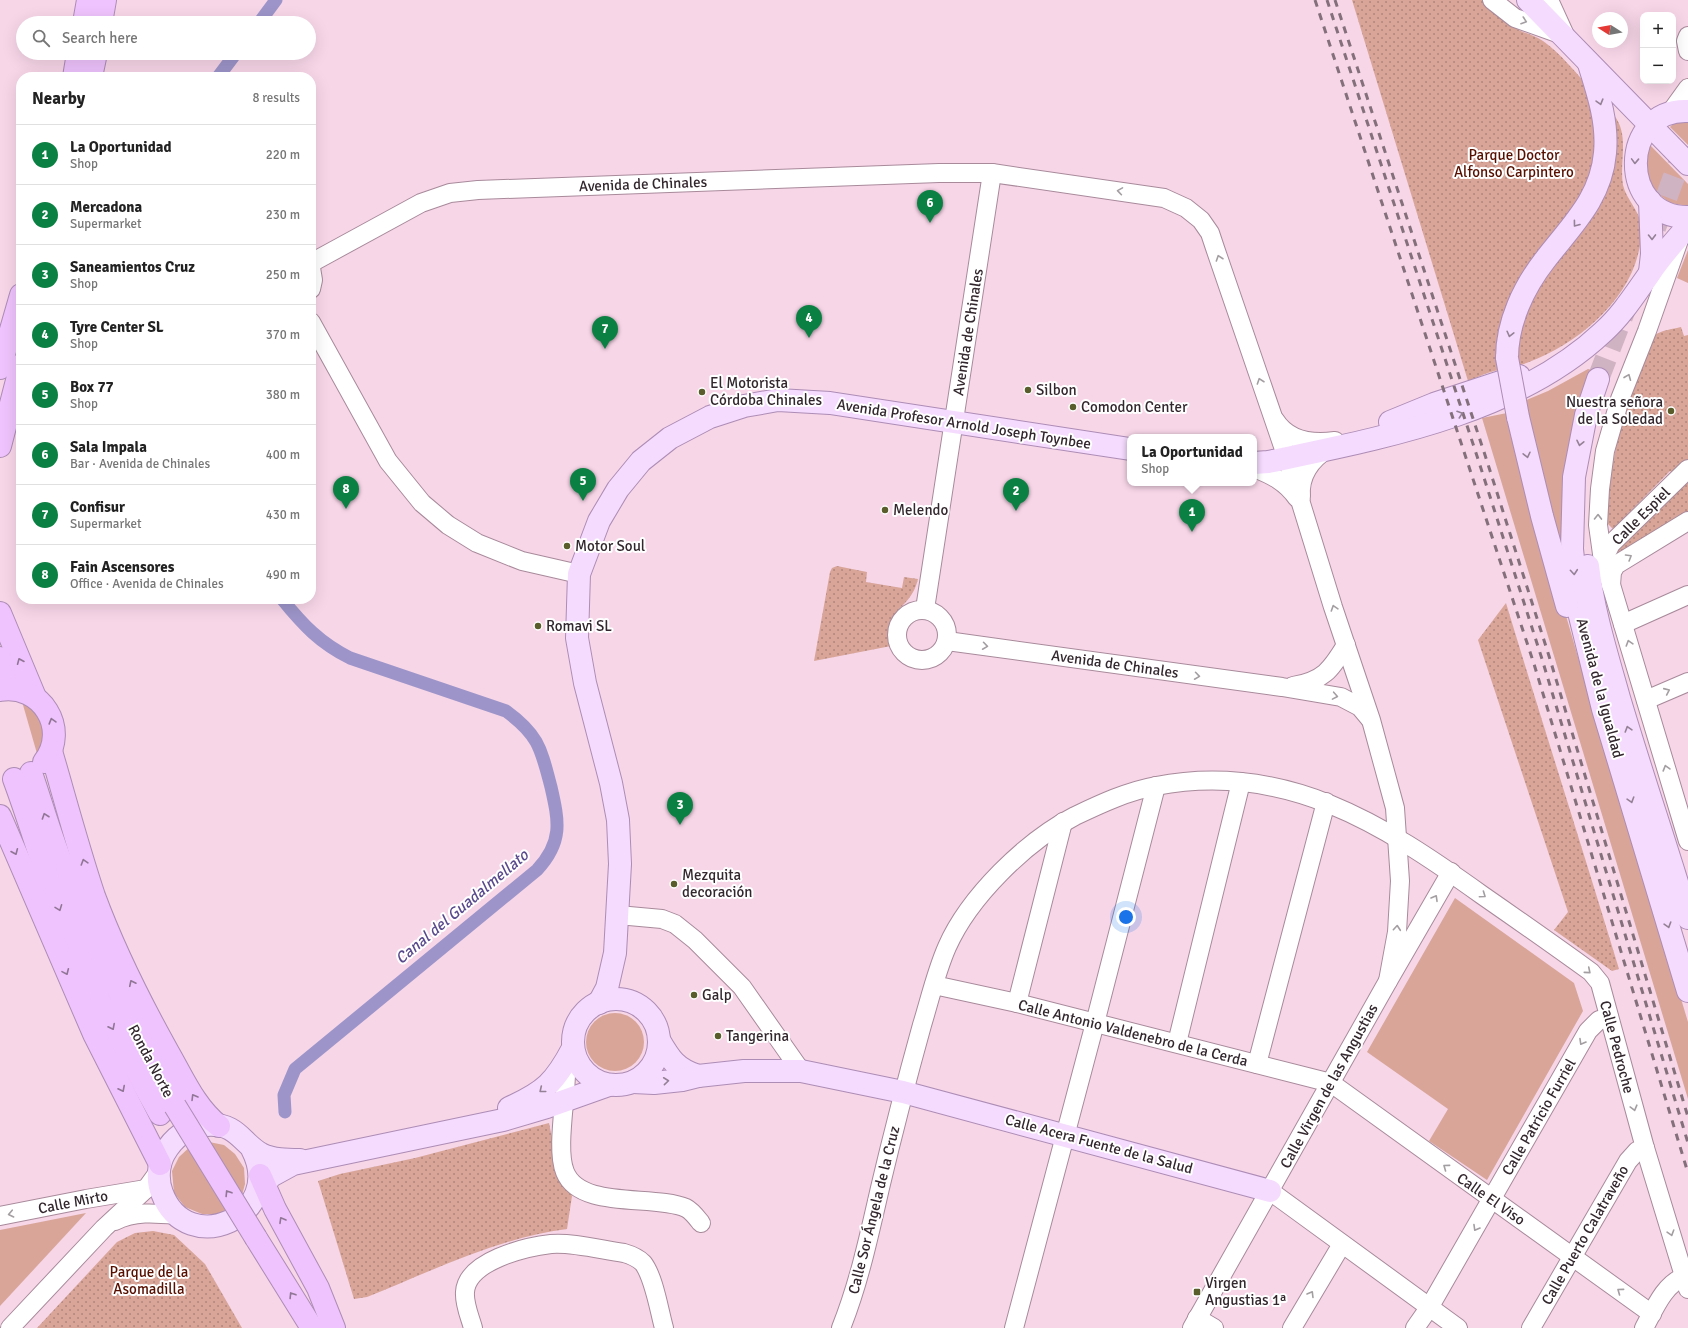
<!DOCTYPE html>
<meta charset="utf-8">
<style>
body{margin:0;font-family:Signika,sans-serif;background:#f2f2f2;color:#222}
.controls{position:absolute;right:12px;top:12px;display:grid;overflow:hidden;border-radius:8px;box-shadow:0 4px 16px #0002}
.controls button{width:36px;height:36px;display:grid;place-items:center;padding:0;border:0;border-bottom:1px solid #e0e0e0;background:#fff;color:#222;font:20px sans-serif}
.compass{position:absolute;left:1592px;top:12px;width:36px;height:36px;border-radius:50%;background:#fff;box-shadow:0 4px 16px #0002;rotate:281deg}
.you{position:absolute;left:1126px;top:917px;width:14px;height:14px;margin:-10px;border:3px solid #fff;border-radius:50%;background:#1a73e8;box-shadow:0 0 0 6px #1a73e833}
.badge{display:grid;place-items:center;width:26px;height:26px;border-radius:50%;background:#0b8043;color:#fff;font-size:13px;font-weight:700}
.pin{position:absolute;translate:-50% -33px;filter:drop-shadow(0 1px 2px #0008)}
.pin::after{content:'';position:absolute;top:21px;width:14px;height:12px;background:inherit;clip-path:polygon(0 0,100% 0,50% 100%)}
.popup{position:absolute;left:1127px;top:434px;width:130px;height:52px;box-sizing:border-box;display:grid;place-content:center;border-radius:8px;background:#fff;filter:drop-shadow(0 1px 3px #0005);font-size:13px;white-space:nowrap;color:#767676}
.popup b{font-size:15px;color:#222}
.popup::after{content:'';position:absolute;left:50%;top:100%;margin-left:-8px;border:8px solid transparent;border-top-color:#fff}
.list{margin:0;padding:0;list-style:none}
h2{display:flex;justify-content:space-between;align-items:center;height:52px;margin:0;padding:0 16px;font-size:17px}
h2 small{font-size:13px;font-weight:400;color:#767676}
.list li{display:grid;grid-template-columns:26px 1fr auto;gap:12px;align-items:center;box-sizing:border-box;height:60px;padding:0 16px;border-top:1px solid #e0e0e0}
.list b{display:block;font-size:15px;white-space:nowrap}
.list p{margin:0;font-size:13px;white-space:nowrap;color:#767676}
.list em{font-size:13px;font-style:normal;color:#767676}
.icon{flex:none;width:22px;height:22px;fill:none;stroke:currentColor;stroke-width:2;stroke-linecap:round;stroke-linejoin:round}
.map{position:relative;flex:none;width:1688px;height:1328px;overflow:hidden}
.search{position:absolute;background:#fff;box-shadow:0 4px 16px #0002;left:16px;top:16px;width:300px;height:44px;display:flex;align-items:center;gap:10px;box-sizing:border-box;padding:0 14px;border-radius:22px;color:#767676;font-size:15px}
.panel{position:absolute;background:#fff;box-shadow:0 4px 16px #0002;left:16px;top:72px;width:300px;height:532px;border-radius:16px}
.map>svg:first-child{display:block}
.grass{fill:#d8a598}
.park{fill:url(#park-dots)}
.lines{fill:none;stroke-linecap:round;stroke-linejoin:round}
.canal{stroke:#9d95c9;stroke-width:13}
.major-tunnel{stroke:#d0b3c3;stroke-width:22;stroke-dasharray:22 11;stroke-linecap:butt}
.minor-casing{stroke:#a88a9b;stroke-width:20}
.major-casing{stroke:#ad8cb5;stroke-width:24}
.highway-casing{stroke:#ad8cb5;stroke-width:24}
.minor{stroke:#fff;stroke-width:18}
.major{stroke:#f5dbfe;stroke-width:22}
.highway{stroke:#efc3fd;stroke-width:22}
.rail{stroke:#84707b;stroke-width:3;stroke-dasharray:7 7;stroke-linecap:butt}
.major-bridge-casing{stroke:#ad8cb5;stroke-width:24;stroke-linecap:butt}
.highway-bridge-casing{stroke:#ad8cb5;stroke-width:24;stroke-linecap:butt}
.major-bridge{stroke:#f5dbfe;stroke-width:22}
.highway-bridge{stroke:#efc3fd;stroke-width:22}
.oneway{stroke:#a39ea1}
.oneway2{stroke:#948196}
.oneway3{stroke:#917596}
.poi-dot{fill:#585d2b;stroke:#fff;stroke-width:1.5}
.labels{text-anchor:middle;dominant-baseline:central;stroke-width:4;stroke-linejoin:round;paint-order:stroke}
.park-label{font-size:15px;fill:#571000;stroke:#fff}
.street-label{font-size:15px;fill:#33272e;stroke:#fff}
.poi-label{font-size:15px;fill:#33272e;stroke:#fff;text-anchor:start}
.water-label{font-size:16px;font-style:italic;fill:#594a8d;stroke:#fff}
</style>
<div class="map">
<svg width="1688" height="1328" viewBox="0 0 1688 1328">
<defs>
<pattern id="park-dots" width="8" height="8" patternUnits="userSpaceOnUse"><rect width="8" height="8" fill="#d8a598"/><path d="M2 2h.1M6 6h.1" fill="none" stroke="#b0867c" stroke-width="1.8" stroke-linecap="round"/></pattern>
</defs>
<rect width="100%" height="100%" fill="#f7d6e8"/>
<!-- grass -->
<g class="grass">
<path d="M1688,120V145L1670,127L1674,123Z"/>
<path d="M1650,145L1688,184V206L1670,203L1651,188L1645,159Z"/>
<path d="M1688,250V283L1677,278Z"/>
<path d="M1588,369L1592,370L1567,575L1519,403L1548,391Z"/>
<path d="M1507,413L1578,657L1688,1022V1099L1482,418Z"/>
<path d="M21,698L29,701L46,726L38,757Z"/>
<path d="M1455,898L1574,983L1583,1011L1487,1180L1429,1141L1448,1109L1367,1052Z"/>
<circle cx="615" cy="1042" r="29"/>
<path d="M209,1142L224,1145L235,1154L244,1168L245,1184L241,1199L219,1214H202L185,1207L174,1193L172,1171L179,1157L193,1144Z"/>
<path d="M86,1213L0,1306V1230Z"/>
</g>
<!-- park -->
<g class="park">
<path d="M1352,0H1485C1493,8 1501,18 1511,25C1520,33 1533,34 1543,41C1561,54 1575,72 1590,88C1598,97 1607,105 1614,115C1630,136 1619,161 1623,185C1626,199 1640,211 1641,226C1644,289 1583,342 1529,362C1517,367 1503,368 1491,372C1483,374 1476,378 1468,381Z"/>
<path d="M1681,327L1684,336L1688,335V459L1674,474L1670,471L1613,529L1607,523C1610,464 1620,417 1642,363C1646,354 1648,341 1655,335C1662,330 1673,329 1681,327Z"/>
<path d="M1688,477V516L1617,555L1616,550Z"/>
<path d="M837,566L867,572L866,582L902,588L904,577L918,579C910,612 885,604 891,646L814,661L830,572L832,568Z"/>
<path d="M1506,603C1543,725 1582,847 1619,969L1612,971L1554,930L1568,912L1478,640Z"/>
<path d="M549,1123L557,1162L572,1196L567,1229C497,1238 432,1271 367,1297L354,1299L318,1181L340,1174L415,1158Z"/>
<path d="M153,1231L174,1235L205,1264L242,1328H37L117,1242L135,1233Z"/>
</g>
<g class="lines">
<!-- canal -->
<g class="canal">
<path d="M259,23L276,0"/>
<path d="M218,77L236,53"/>
<path d="M282,599C303,625 320,643 350,658L506,711C539,735 541,749 551,787C559,822 563,842 537,870L295,1069L284,1095L285,1112"/>
</g>
<!-- major-tunnel -->
<g class="major-tunnel">
<path d="M1655,228L1688,139"/>
<path d="M1598,379L1625,309"/>
</g>
<defs>
<g id="minor">
<path d="M1492,0L1515,18L1560,34"/>
<path d="M1549,0L1564,33"/>
<path d="M1688,36L1686,41L1688,51"/>
<path d="M1670,113L1688,88"/>
<path d="M1679,240L1647,331L1620,399L1605,451L1600,489L1598,525L1602,554L1612,588L1688,841"/>
<path d="M311,263L421,203L450,193L478,190L939,173H992L1164,198L1186,208L1201,220L1210,233L1215,248L1287,458L1333,607L1371,720L1395,808L1400,881L1397,932L1388,981"/>
<path d="M311,268L313,280L311,289"/>
<path d="M311,322L388,461L422,503L448,525L477,543L522,561L579,574"/>
<path d="M1275,420C1288,441 1313,444 1335,441"/>
<path d="M1254,468C1272,475 1286,482 1297,498"/>
<path d="M1301,497C1299,476 1311,459 1328,449"/>
<path d="M1606,566L1605,556L1611,544L1688,469"/>
<path d="M1611,585L1612,572L1616,565L1688,521"/>
<path d="M925,609L992,173"/>
<circle cx="922" cy="635" r="25"/>
<path d="M1623,624L1688,595"/>
<path d="M947,641L1282,687L1341,697L1360,707L1370,719"/>
<path d="M1293,686C1323,681 1331,670 1346,645"/>
<path d="M1646,700L1688,682"/>
<path d="M618,915L662,919L675,924L695,940L742,987L801,1071"/>
<path d="M934,985L1017,1003L1331,1083L1652,1314"/>
<path d="M1017,1003L1063,822"/>
<path d="M1177,1043L1241,782"/>
<path d="M566,1062C568,1091 555,1148 565,1172C580,1210 654,1194 686,1208C692,1211 697,1218 701,1223"/>
<path d="M1257,1064L1326,802"/>
<path d="M1270,1191L1458,1328"/>
<path d="M0,1216L86,1199L146,1189"/>
<path d="M115,1221C134,1211 155,1213 177,1215"/>
<path d="M1197,1318L1214,1328"/>
<path d="M10,1328L104,1228L146,1189L159,1171"/>
<path d="M473,1328C470,1317 464,1304 465,1292C467,1261 525,1247 551,1244C572,1242 602,1250 624,1253C631,1255 638,1258 643,1263C654,1277 659,1310 664,1328"/>
<path d="M841,1328C859,1283 869,1236 880,1188C893,1133 907,1079 922,1025C930,999 936,972 947,947C969,897 1026,841 1075,816C1100,804 1128,791 1156,786C1285,761 1383,824 1482,895C1518,920 1555,946 1591,972L1600,983L1645,1148L1688,1289"/>
<path d="M1014,1328L1095,1023L1156,786"/>
<path d="M1192,1328L1388,981L1451,872"/>
<path d="M1292,1328L1342,1244"/>
<path d="M1415,1328L1429,1308L1588,1031L1599,1020L1609,1017"/>
<path d="M1531,1328L1628,1161L1637,1151L1645,1148"/>
<path d="M1644,1328C1654,1310 1664,1284 1684,1277"/>
</g>
<g id="major">
<path d="M1528,0L1688,164"/>
<path d="M1688,111C1619,108 1618,218 1688,217"/>
<path d="M1650,201L1652,254L1650,272"/>
<path d="M1507,358C1507,322 1524,287 1545,260C1571,226 1601,199 1605,153C1608,122 1598,93 1589,64"/>
<path d="M1598,379L1586,415L1574,477L1572,549L1578,608L1603,709L1688,991"/>
<path d="M1518,417L1542,516L1567,606"/>
<path d="M1390,422L1434,404L1519,376"/>
<path d="M1254,463L1268,462C1381,438 1516,414 1603,332C1622,315 1635,294 1650,273C1661,256 1675,241 1688,226"/>
<path d="M1588,566C1593,611 1607,655 1619,698C1641,772 1666,845 1688,918"/>
<circle cx="616" cy="1042" r="43"/>
<path d="M599,1003L607,988L615,953L620,864L618,820L611,783L585,683L577,638L579,574L599,521L618,489L641,461L670,438L710,417L744,406L778,400L830,403L1130,449"/>
<path d="M659,1040C670,1059 676,1069 698,1076"/>
<path d="M633,1082L654,1083L682,1080L698,1076L744,1071H801L903,1092L1270,1191"/>
<path d="M509,1108C545,1092 555,1082 573,1048"/>
<path d="M252,1149C287,1216 187,1260 162,1193C157,1181 158,1165 164,1154C173,1138 188,1126 207,1125C238,1123 241,1143 261,1154C273,1160 287,1160 300,1160"/>
<path d="M257,1194L271,1176L293,1164L503,1120L547,1107L609,1085"/>
</g>
<g id="highway">
<path d="M84,23L88,0"/>
<path d="M101,23L105,0"/>
<path d="M74,77L78,53"/>
<path d="M91,77L96,53"/>
<path d="M0,368L21,295"/>
<path d="M0,446L21,365"/>
<path d="M0,613L35,697"/>
<path d="M0,658L7,689"/>
<path d="M0,690C41,683 70,729 44,762"/>
<path d="M51,751C65,799 78,848 94,896C114,950 140,1002 168,1052C183,1078 195,1107 219,1126"/>
<path d="M31,773C41,802 49,831 60,859C92,945 132,1026 175,1106"/>
<path d="M14,779C33,830 47,882 68,933C94,995 127,1054 160,1114"/>
<path d="M0,816L94,1034L160,1164"/>
<path d="M260,1175L275,1209L318,1288L334,1328"/>
<path d="M256,1238L312,1328"/>
</g>
</defs>
<!-- minor casing -->
<use href="#minor" class="minor-casing"/>
<!-- major casing -->
<use href="#major" class="major-casing"/>
<!-- highway casing -->
<use href="#highway" class="highway-casing"/>
<!-- minor -->
<use href="#minor" class="minor"/>
<!-- major -->
<use href="#major" class="major"/>
<!-- highway -->
<use href="#highway" class="highway"/>
<!-- rail -->
<g class="rail">
<path d="M1315,0L1534,664L1688,1173"/>
<path d="M1327,0L1477,456L1542,659L1688,1143"/>
<path d="M1335,0L1485,455L1549,656L1688,1117"/>
</g>
<defs>
<path id="major-bridge" d="M1507,358L1518,417"/>
<path id="highway-bridge" d="M175,1106L256,1238"/>
</defs>
<!-- major-bridge casing -->
<use href="#major-bridge" class="major-bridge-casing"/>
<!-- highway-bridge casing -->
<use href="#highway-bridge" class="highway-bridge-casing"/>
<!-- major-bridge -->
<use href="#major-bridge" class="major-bridge"/>
<!-- highway-bridge -->
<use href="#highway-bridge" class="highway-bridge"/>
</g>
<!-- one-way arrows -->
<defs><path id="oneway-chevron" d="M-2-3.5L2.5 0L-2 3.5" fill="none" stroke-width="1.6" stroke-linecap="round" stroke-linejoin="round"/></defs>
<g class="oneway">
<use href="#oneway-chevron" transform="translate(1524 21) rotate(19)"/>
<use href="#oneway-chevron" transform="translate(1120 191) rotate(-171)"/>
<use href="#oneway-chevron" transform="translate(1219 258) rotate(-109)"/>
<use href="#oneway-chevron" transform="translate(1628 377) rotate(-68)"/>
<use href="#oneway-chevron" transform="translate(1260 381) rotate(-109)"/>
<use href="#oneway-chevron" transform="translate(1598 517) rotate(-89)"/>
<use href="#oneway-chevron" transform="translate(1629 557) rotate(-31)"/>
<use href="#oneway-chevron" transform="translate(1334 608) rotate(-108)"/>
<use href="#oneway-chevron" transform="translate(1629 643) rotate(-107)"/>
<use href="#oneway-chevron" transform="translate(985 646) rotate(8)"/>
<use href="#oneway-chevron" transform="translate(1197 676) rotate(8)"/>
<use href="#oneway-chevron" transform="translate(1667 691) rotate(-24)"/>
<use href="#oneway-chevron" transform="translate(1335 696) rotate(10)"/>
<use href="#oneway-chevron" transform="translate(1666 768) rotate(-106)"/>
<use href="#oneway-chevron" transform="translate(1483 895) rotate(35)"/>
<use href="#oneway-chevron" transform="translate(1435 898) rotate(-60)"/>
<use href="#oneway-chevron" transform="translate(1397 928) rotate(-85)"/>
<use href="#oneway-chevron" transform="translate(1588 971) rotate(40)"/>
<use href="#oneway-chevron" transform="translate(1582 1042) rotate(120)"/>
<use href="#oneway-chevron" transform="translate(1634 1108) rotate(75)"/>
<use href="#oneway-chevron" transform="translate(1446 1167) rotate(-144)"/>
<use href="#oneway-chevron" transform="translate(11 1214) rotate(168)"/>
<use href="#oneway-chevron" transform="translate(1476 1228) rotate(120)"/>
<use href="#oneway-chevron" transform="translate(1671 1233) rotate(73)"/>
<use href="#oneway-chevron" transform="translate(1620 1291) rotate(-144)"/>
<use href="#oneway-chevron" transform="translate(1311 1294) rotate(-59)"/>
</g>
<g class="oneway2">
<use href="#oneway-chevron" transform="translate(1600 102) rotate(74)"/>
<use href="#oneway-chevron" transform="translate(1635 161) rotate(92)"/>
<use href="#oneway-chevron" transform="translate(1576 224) rotate(127)"/>
<use href="#oneway-chevron" transform="translate(1652 237) rotate(89)"/>
<use href="#oneway-chevron" transform="translate(1510 334) rotate(104)"/>
<use href="#oneway-chevron" transform="translate(1460 414) rotate(-19)"/>
<use href="#oneway-chevron" transform="translate(1580 443) rotate(102)"/>
<use href="#oneway-chevron" transform="translate(1527 455) rotate(77)"/>
<use href="#oneway-chevron" transform="translate(1574 572) rotate(85)"/>
<use href="#oneway-chevron" transform="translate(1628 729) rotate(-107)"/>
<use href="#oneway-chevron" transform="translate(1631 800) rotate(73)"/>
<use href="#oneway-chevron" transform="translate(1668 925) rotate(73)"/>
<use href="#oneway-chevron" transform="translate(666 1081) rotate(-6)"/>
<use href="#oneway-chevron" transform="translate(542 1090) rotate(141)"/>
</g>
<g class="oneway3">
<use href="#oneway-chevron" transform="translate(20 661) rotate(-113)"/>
<use href="#oneway-chevron" transform="translate(52 721) rotate(-106)"/>
<use href="#oneway-chevron" transform="translate(45 816) rotate(-109)"/>
<use href="#oneway-chevron" transform="translate(15 852) rotate(67)"/>
<use href="#oneway-chevron" transform="translate(84 862) rotate(-107)"/>
<use href="#oneway-chevron" transform="translate(59 908) rotate(69)"/>
<use href="#oneway-chevron" transform="translate(66 972) rotate(66)"/>
<use href="#oneway-chevron" transform="translate(132 983) rotate(-116)"/>
<use href="#oneway-chevron" transform="translate(112 1027) rotate(63)"/>
<use href="#oneway-chevron" transform="translate(122 1089) rotate(63)"/>
<use href="#oneway-chevron" transform="translate(194 1097) rotate(-121)"/>
<use href="#oneway-chevron" transform="translate(228 1193) rotate(-122)"/>
<use href="#oneway-chevron" transform="translate(282 1220) rotate(-120)"/>
<use href="#oneway-chevron" transform="translate(292 1295) rotate(-122)"/>
</g>
<!-- markers -->
<g class="poi-dot">
<circle cx="1028" cy="390" r="4"/>
<circle cx="702" cy="392" r="4"/>
<circle cx="1073" cy="407" r="4"/>
<circle cx="1671" cy="411" r="4"/>
<circle cx="885" cy="510" r="4"/>
<circle cx="567" cy="546" r="4"/>
<circle cx="538" cy="626" r="4"/>
<circle cx="674" cy="884" r="4"/>
<circle cx="694" cy="995" r="4"/>
<circle cx="718" cy="1036" r="4"/>
<rect x="1193" y="1288" width="8" height="8" rx="2"/>
</g>
<g class="labels">
<!-- park labels -->
<g class="park-label">
<text x="1514" y="155">Parque Doctor<tspan x="1514" dy="17">Alfonso Carpintero</tspan></text>
<text x="149" y="1272">Parque de la<tspan x="149" dy="17">Asomadilla</tspan></text>
</g>
<!-- street labels -->
<g class="street-label">
<text transform="translate(643 184) rotate(-2)">Avenida de Chinales</text>
<text transform="translate(968 332) rotate(-81)">Avenida de Chinales</text>
<text transform="translate(964 424) rotate(9)">Avenida Profesor Arnold Joseph Toynbee</text>
<text transform="translate(1641 516) rotate(-45)">Calle Espiel</text>
<text transform="translate(1115 664) rotate(8)">Avenida de Chinales</text>
<text transform="translate(1600 688) rotate(75)">Avenida de la Igualdad</text>
<text transform="translate(1133 1033) rotate(14)">Calle Antonio Valdenebro de la Cerda</text>
<text transform="translate(1617 1047) rotate(75)">Calle Pedroche</text>
<text transform="translate(151 1061) rotate(62)">Ronda Norte</text>
<text transform="translate(1329 1086) rotate(-61)">Calle Virgen de las Angustias</text>
<text transform="translate(1539 1117) rotate(-60)">Calle Patricio Furriel</text>
<text transform="translate(1099 1144) rotate(15)">Calle Acera Fuente de la Salud</text>
<text transform="translate(1491 1199) rotate(35)">Calle El Viso</text>
<text transform="translate(73 1202) rotate(-11)">Calle Mirto</text>
<text transform="translate(874 1210) rotate(-76)">Calle Sor Ángela de la Cruz</text>
<text transform="translate(1585 1235) rotate(-60)">Calle Puerto Calatraveño</text>
</g>
<!-- poi labels -->
<g class="poi-label">
<text x="710" y="383">El Motorista<tspan x="710" dy="17">Córdoba Chinales</tspan></text>
<text x="1036" y="390">Silbon</text>
<text x="1663" y="402" text-anchor="end">Nuestra señora<tspan x="1663" dy="17">de la Soledad</tspan></text>
<text x="1081" y="407">Comodon Center</text>
<text x="893" y="510">Melendo</text>
<text x="575" y="546">Motor Soul</text>
<text x="546" y="626">Romavi SL</text>
<text x="682" y="875">Mezquita<tspan x="682" dy="17">decoración</tspan></text>
<text x="702" y="995">Galp</text>
<text x="726" y="1036">Tangerina</text>
<text x="1205" y="1283">Virgen<tspan x="1205" dy="17">Angustias 1ª</tspan></text>
</g>
<!-- water labels -->
<g class="water-label">
<text transform="translate(462 907) rotate(-40)">Canal del Guadalmellato</text>
</g>
</g>
</svg>
<div class="controls">
<button>+</button>
<button>−</button>
</div>
<svg class="compass" viewBox="-18 -18 36 36"><path d="M0-13l5 13h-10z" fill="#e53935"/><path d="M0 13l5-13h-10z" fill="#767676"/></svg>
<div class="you"></div>
<div class="pin badge" style="left:1192px;top:532px">1</div>
<div class="popup"><b>La Oportunidad</b>Shop</div>
<div class="pin badge" style="left:1016px;top:511px">2</div>
<div class="pin badge" style="left:680px;top:825px">3</div>
<div class="pin badge" style="left:809px;top:338px">4</div>
<div class="pin badge" style="left:583px;top:501px">5</div>
<div class="pin badge" style="left:930px;top:223px">6</div>
<div class="pin badge" style="left:605px;top:349px">7</div>
<div class="pin badge" style="left:346px;top:509px">8</div>
<div class="search"><svg class="icon" aria-label="search" viewBox="0 0 24 24"><circle cx="10" cy="10" r="6"/><path d="M15 15l6 6"/></svg>Search here</div>
<section class="panel">
<h2>Nearby<small>8 results</small></h2>
<ul class="list">
<li><span class="badge">1</span><div><b>La Oportunidad</b><p>Shop</p></div><em>220 m</em></li>
<li><span class="badge">2</span><div><b>Mercadona</b><p>Supermarket</p></div><em>230 m</em></li>
<li><span class="badge">3</span><div><b>Saneamientos Cruz</b><p>Shop</p></div><em>250 m</em></li>
<li><span class="badge">4</span><div><b>Tyre Center SL</b><p>Shop</p></div><em>370 m</em></li>
<li><span class="badge">5</span><div><b>Box 77</b><p>Shop</p></div><em>380 m</em></li>
<li><span class="badge">6</span><div><b>Sala Impala</b><p>Bar · Avenida de Chinales</p></div><em>400 m</em></li>
<li><span class="badge">7</span><div><b>Confisur</b><p>Supermarket</p></div><em>430 m</em></li>
<li><span class="badge">8</span><div><b>Fain Ascensores</b><p>Office · Avenida de Chinales</p></div><em>490 m</em></li>
</ul>
</section>
</div>
